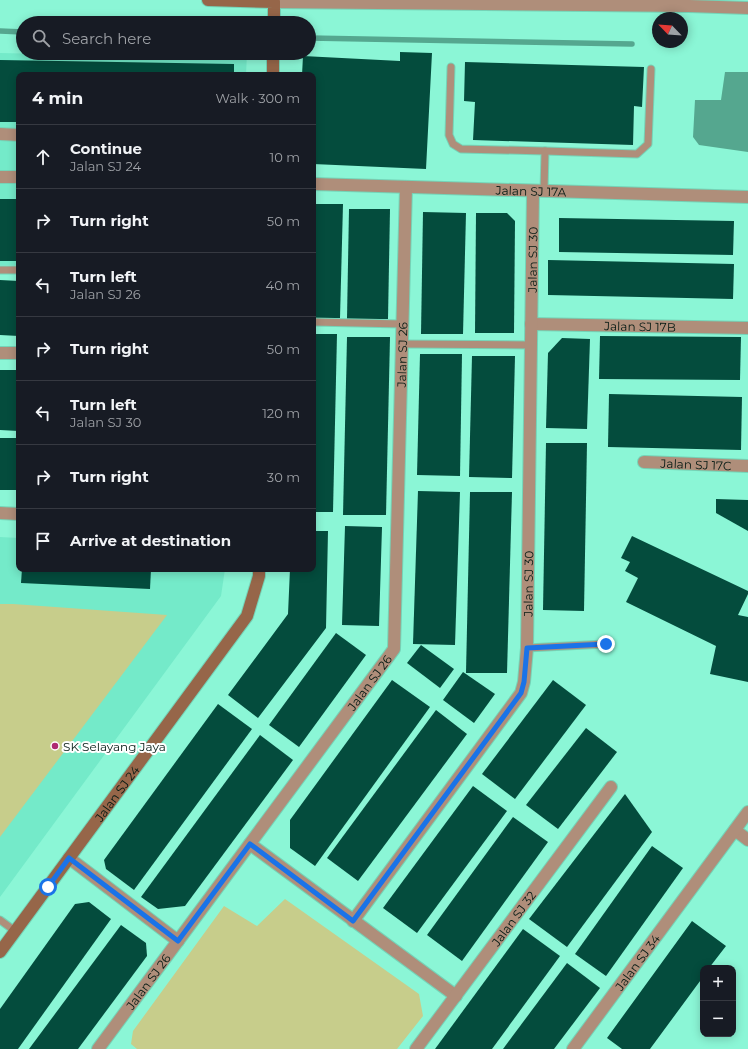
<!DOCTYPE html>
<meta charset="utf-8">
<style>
body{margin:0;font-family:Montserrat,sans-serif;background:#242831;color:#f1f3f6}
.controls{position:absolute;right:12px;bottom:12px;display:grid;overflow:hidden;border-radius:8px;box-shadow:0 2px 10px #0003}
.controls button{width:36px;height:36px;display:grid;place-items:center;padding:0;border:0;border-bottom:1px solid #363941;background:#171b24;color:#f1f3f6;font:20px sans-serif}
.compass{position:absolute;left:652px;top:12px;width:36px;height:36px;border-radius:50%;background:#171b24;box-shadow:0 2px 10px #0003;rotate:295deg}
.stop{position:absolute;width:12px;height:12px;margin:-9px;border:3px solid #1a73e8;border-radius:50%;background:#fff}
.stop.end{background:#1a73e8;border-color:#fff;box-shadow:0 1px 4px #0008}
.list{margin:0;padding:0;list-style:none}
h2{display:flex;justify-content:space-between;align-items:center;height:52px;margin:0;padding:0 16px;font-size:17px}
h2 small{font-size:13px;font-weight:400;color:#9ea1a6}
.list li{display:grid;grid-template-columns:26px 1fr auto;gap:12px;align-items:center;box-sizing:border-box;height:64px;padding:0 16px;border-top:1px solid #363941}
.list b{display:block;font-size:15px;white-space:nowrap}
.list p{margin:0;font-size:13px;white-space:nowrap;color:#9ea1a6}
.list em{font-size:13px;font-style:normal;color:#9ea1a6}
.icon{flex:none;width:22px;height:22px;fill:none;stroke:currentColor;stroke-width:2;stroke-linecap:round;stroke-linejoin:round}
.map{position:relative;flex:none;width:748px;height:1049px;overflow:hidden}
.search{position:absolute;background:#171b24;box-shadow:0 2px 10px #0003;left:16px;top:16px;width:300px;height:44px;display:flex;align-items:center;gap:10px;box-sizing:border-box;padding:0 14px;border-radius:22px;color:#9ea1a6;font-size:15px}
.panel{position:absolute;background:#171b24;box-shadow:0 2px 10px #0003;left:16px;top:72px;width:300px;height:500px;border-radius:8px}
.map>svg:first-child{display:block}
.built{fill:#74eac9}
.green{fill:#c7cd8b}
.water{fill:#55a78f}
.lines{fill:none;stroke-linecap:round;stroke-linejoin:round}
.stream{stroke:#55a78f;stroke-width:5.5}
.building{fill:#044c3d}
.lane-casing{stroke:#75d3b7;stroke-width:9}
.street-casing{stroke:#75d3b7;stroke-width:14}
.secondary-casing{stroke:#75d3b7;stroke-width:14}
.lane{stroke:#af8e7a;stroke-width:7}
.street{stroke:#af8e7a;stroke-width:12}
.secondary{stroke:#966649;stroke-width:12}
.route{stroke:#1a73e8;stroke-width:5}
.poi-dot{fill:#af2b72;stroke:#fff;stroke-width:1.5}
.labels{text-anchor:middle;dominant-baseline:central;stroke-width:4;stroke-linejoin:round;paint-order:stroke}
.street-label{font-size:12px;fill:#031913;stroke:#fff}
.poi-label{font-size:12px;fill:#031913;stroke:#fff;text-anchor:start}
</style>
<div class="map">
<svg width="748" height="1049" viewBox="0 0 748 1049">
<rect width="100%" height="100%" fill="#8bf6d6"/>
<!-- built -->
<g class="built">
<path d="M0,53L176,57V53H247L246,75H19V265H0Z"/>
<path d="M0,537L19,538V569H225L221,596L0,897Z"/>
</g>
<!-- green -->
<g class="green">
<path d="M0,604H13L167,615L0,837Z"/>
<path d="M285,899L419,994L423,1016L397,1049H137L131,1044L133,1031L224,906L257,926Z"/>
</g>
<!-- water -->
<path class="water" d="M725,72H748V152L699,145L693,137L695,100H721Z"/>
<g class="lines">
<!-- stream -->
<g class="stream">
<path d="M0,31L23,32"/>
<path d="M309,38L632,44"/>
</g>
</g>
<!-- building -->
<g class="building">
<path d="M400,52L432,53L426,169L313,164V75H302L303,56L400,61Z"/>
<path d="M0,60L234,64V75H19V122H0Z"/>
<path d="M465,62L644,67L642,107L634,106L633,145L473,140L475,102L464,101Z"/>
<rect x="0" y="199" width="19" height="62"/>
<path d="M313,204H343L340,318H313Z"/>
<path d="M349,209H390L388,319H347Z"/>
<path d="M423,212L466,213L463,334H421Z"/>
<path d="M476,213H507L515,221L514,333H475Z"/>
<path d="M559,218L734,221L733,255L559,252Z"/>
<path d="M548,260L734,264L733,299L548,295Z"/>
<path d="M0,280L19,281V336L0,335Z"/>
<path d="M313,334H337L333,512H313Z"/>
<path d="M600,336L741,337L740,380L599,379Z"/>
<path d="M347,337H390L386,515H343Z"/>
<path d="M562,338L590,339L587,429L546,428L548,353Z"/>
<path d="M420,354H462L460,476L417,475Z"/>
<path d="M472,356H515L512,478L469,477Z"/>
<path d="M0,370H19V431L0,430Z"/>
<path d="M609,394L742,397L741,450L608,447Z"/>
<rect x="0" y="438" width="19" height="52"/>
<path d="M546,443H587L584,611L543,610Z"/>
<path d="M418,491L460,492L455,645L413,644Z"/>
<path d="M470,492H512L507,673H466Z"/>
<path d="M716,499L748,500V531L716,513Z"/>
<path d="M345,526L382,527L379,626L342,625Z"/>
<path d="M313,531H328L326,628L258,718L228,695L288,614L290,569H313Z"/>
<path d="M632,536L748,591V594L738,615L748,617V682L710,674L716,646L626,602L638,578L625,571L630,562L621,558Z"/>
<path d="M22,569H151L150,589L21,583Z"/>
<path d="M336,633L366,655L299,747L269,725Z"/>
<path d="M421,645L454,669L440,688L407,663Z"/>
<path d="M463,672L495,694L474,723L443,700Z"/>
<path d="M392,680L430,707L315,866L290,848V820Z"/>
<path d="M553,680L586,705L515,799L482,774Z"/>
<path d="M218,704L252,729L134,890L106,869L104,860Z"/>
<path d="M436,710L467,734L358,881L327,858Z"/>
<path d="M586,728L617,752L558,829L526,805Z"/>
<path d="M260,735L293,760L185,906L158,909L141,897Z"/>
<path d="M473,786L507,811L417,933L383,908Z"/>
<path d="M625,794L652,832L567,947L529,919Z"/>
<path d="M513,817L548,842L462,961L427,935Z"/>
<path d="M652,846L683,868L606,976L575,954Z"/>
<path d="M89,902L111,919L18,1049H0V1009L75,904Z"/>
<path d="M692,921L726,946L709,968H703V977L650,1049H622L607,1038Z"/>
<path d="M121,925L146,943L147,956L78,1049H29Z"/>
<path d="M523,929L560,956L492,1049H435Z"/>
<path d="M567,963L600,988L554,1049H503Z"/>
</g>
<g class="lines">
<defs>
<g id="lane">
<path d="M451,67L449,135L453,144L461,149L545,151L544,191"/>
<path d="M545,151L637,154L648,144L651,69"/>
<path d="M0,270H19"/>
<path d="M313,322L402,324"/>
<path d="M402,344L531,345"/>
<path d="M527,648L606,644"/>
<path d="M0,920L15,931"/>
</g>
<g id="street">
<path d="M274,2L689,6L748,8"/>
<path d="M0,134L19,135"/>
<path d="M0,177H19"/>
<path id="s1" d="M313,184L748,197"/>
<path id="s2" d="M531,324L748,328"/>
<path d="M0,353H19"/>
<path id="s3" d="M644,462L748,466"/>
<path d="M0,513L19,514"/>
<path d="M735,830L748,840"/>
<path d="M250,844L456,996"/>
<path d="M69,858L178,941"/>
<path id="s4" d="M353,921L521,693L524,682L527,648L533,191"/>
<path id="s5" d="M98,1049L394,649L406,187"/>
<path id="s6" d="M416,1049L611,787"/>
<path id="s7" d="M573,1049L748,812"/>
</g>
<g id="secondary">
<path d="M208,0L274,2V23"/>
<path d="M273,75V53"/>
<path id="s8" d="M0,952L247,616L259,576V569"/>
</g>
</defs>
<!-- lane casing -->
<use href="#lane" class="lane-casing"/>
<!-- street casing -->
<use href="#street" class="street-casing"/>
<!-- secondary casing -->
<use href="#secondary" class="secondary-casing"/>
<!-- lane -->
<use href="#lane" class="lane"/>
<!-- street -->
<use href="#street" class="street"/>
<!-- secondary -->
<use href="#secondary" class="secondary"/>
</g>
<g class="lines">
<!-- route -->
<path class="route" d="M48,887L69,858L178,941L250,844L353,921L521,693L524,682L527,648L606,644"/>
</g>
<!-- markers -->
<circle class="poi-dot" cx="55" cy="746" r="4"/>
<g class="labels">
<!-- street labels -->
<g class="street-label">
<text stroke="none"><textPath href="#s1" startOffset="218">Jalan SJ 17A</textPath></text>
<text stroke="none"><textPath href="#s4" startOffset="717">Jalan SJ 30</textPath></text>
<text stroke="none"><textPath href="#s2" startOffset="109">Jalan SJ 17B</textPath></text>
<text stroke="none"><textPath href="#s5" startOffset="792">Jalan SJ 26</textPath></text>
<text stroke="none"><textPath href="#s3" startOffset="52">Jalan SJ 17C</textPath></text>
<text stroke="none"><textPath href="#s4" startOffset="393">Jalan SJ 30</textPath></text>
<text stroke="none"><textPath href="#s5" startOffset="456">Jalan SJ 26</textPath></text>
<text stroke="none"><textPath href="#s8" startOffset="197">Jalan SJ 24</textPath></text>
<text stroke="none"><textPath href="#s6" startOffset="163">Jalan SJ 32</textPath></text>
<text stroke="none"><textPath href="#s7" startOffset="108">Jalan SJ 34</textPath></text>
<text stroke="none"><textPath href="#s5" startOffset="84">Jalan SJ 26</textPath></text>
</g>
<!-- poi labels -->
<g class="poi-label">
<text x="63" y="746">SK Selayang Jaya</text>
</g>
</g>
</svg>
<div class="controls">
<button>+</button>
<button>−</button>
</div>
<svg class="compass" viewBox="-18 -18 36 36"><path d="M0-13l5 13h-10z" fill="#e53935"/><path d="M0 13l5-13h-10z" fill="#9ea1a6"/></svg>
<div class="stop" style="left:48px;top:887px"></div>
<div class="stop end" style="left:606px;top:644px"></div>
<div class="search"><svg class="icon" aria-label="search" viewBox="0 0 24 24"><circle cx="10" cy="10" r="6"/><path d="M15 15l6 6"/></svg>Search here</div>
<section class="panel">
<h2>4 min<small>Walk · 300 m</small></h2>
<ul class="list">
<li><svg class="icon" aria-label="ahead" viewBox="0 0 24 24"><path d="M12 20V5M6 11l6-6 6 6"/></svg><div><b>Continue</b><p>Jalan SJ 24</p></div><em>10 m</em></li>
<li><svg class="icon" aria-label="right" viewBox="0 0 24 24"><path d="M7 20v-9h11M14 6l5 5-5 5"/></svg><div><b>Turn right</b></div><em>50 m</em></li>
<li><svg class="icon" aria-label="left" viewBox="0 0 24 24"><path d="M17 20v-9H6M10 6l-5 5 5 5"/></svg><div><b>Turn left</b><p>Jalan SJ 26</p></div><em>40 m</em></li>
<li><svg class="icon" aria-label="right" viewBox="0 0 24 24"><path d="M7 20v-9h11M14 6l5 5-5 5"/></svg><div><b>Turn right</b></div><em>50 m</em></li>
<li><svg class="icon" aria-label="left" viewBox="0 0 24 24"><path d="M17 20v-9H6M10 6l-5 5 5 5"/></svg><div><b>Turn left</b><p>Jalan SJ 30</p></div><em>120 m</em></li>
<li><svg class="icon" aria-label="right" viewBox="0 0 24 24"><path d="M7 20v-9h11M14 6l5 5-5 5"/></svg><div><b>Turn right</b></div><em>30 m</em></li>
<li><svg class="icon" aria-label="arrive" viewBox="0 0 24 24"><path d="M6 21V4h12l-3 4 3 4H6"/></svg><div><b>Arrive at destination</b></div></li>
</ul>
</section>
</div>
